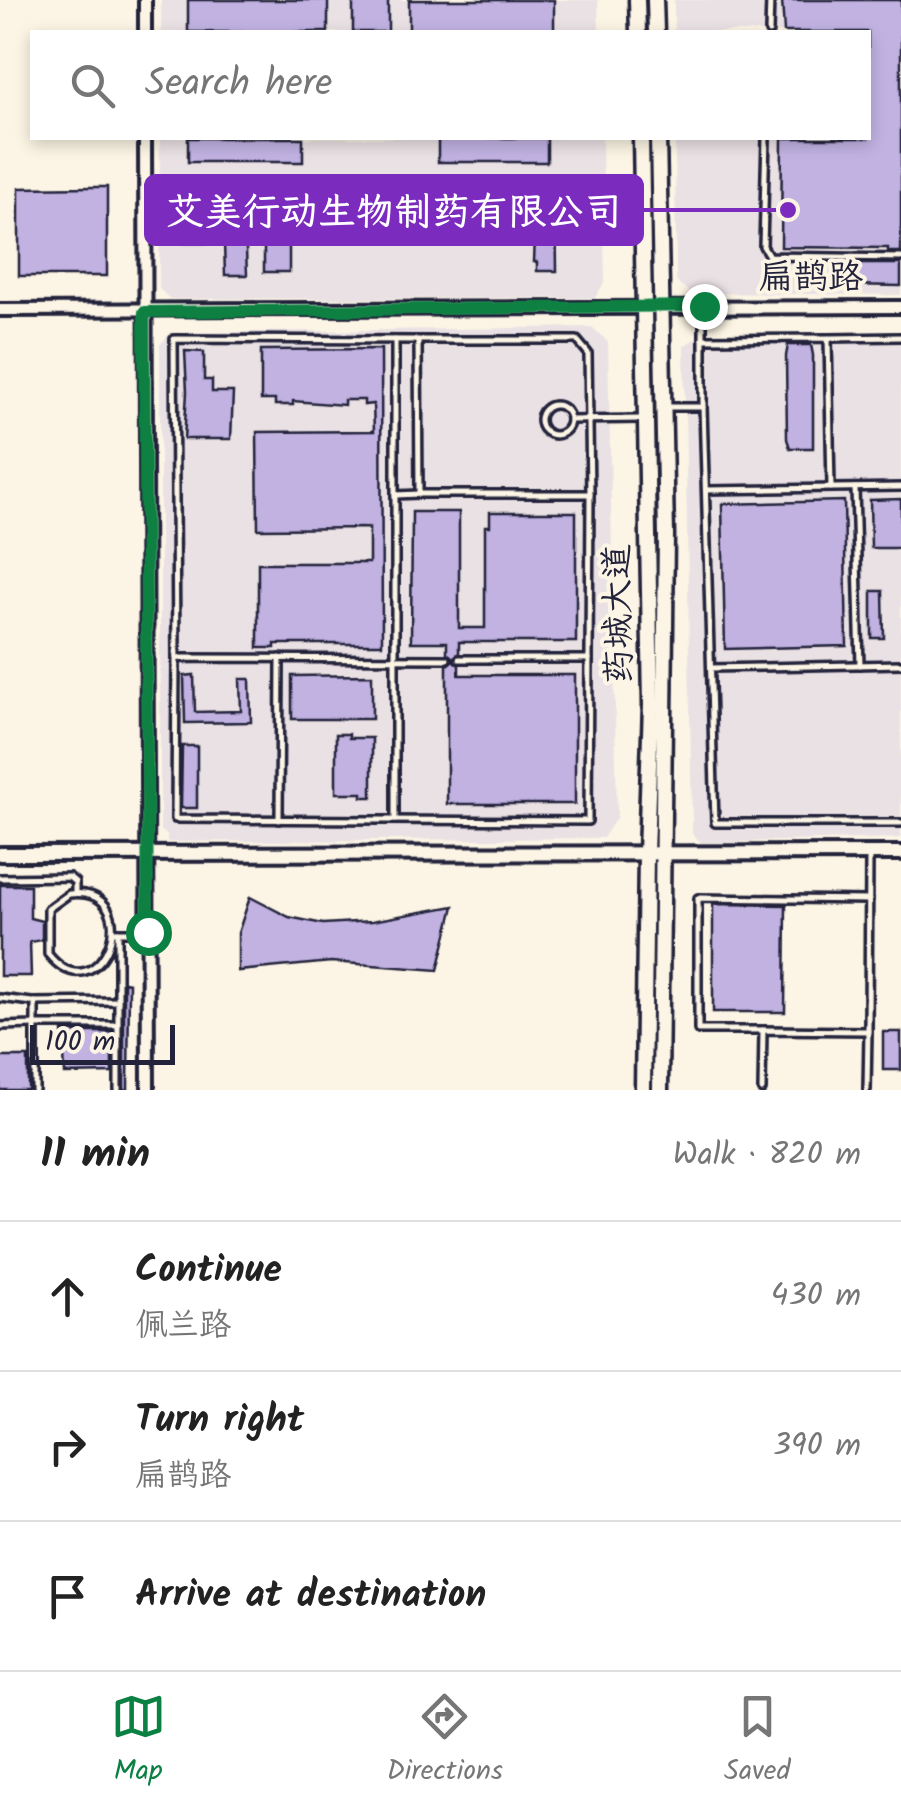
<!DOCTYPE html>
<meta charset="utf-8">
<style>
body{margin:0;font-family:Kalam,"LXGW WenKai TC",sans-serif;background:#f2f2f2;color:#222}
.scale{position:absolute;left:30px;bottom:25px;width:145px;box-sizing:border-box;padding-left:10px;border:5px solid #22223b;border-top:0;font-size:28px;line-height:35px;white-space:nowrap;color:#22223b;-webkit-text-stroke:8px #fcf5e5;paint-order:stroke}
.stop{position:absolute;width:30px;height:30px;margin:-22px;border:8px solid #0b8043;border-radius:50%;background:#fff}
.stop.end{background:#0b8043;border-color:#fff;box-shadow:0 2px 10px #0008}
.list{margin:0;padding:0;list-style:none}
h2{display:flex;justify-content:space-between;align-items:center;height:130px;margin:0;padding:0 40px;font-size:42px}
h2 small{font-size:32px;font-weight:400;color:#767676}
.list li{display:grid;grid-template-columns:65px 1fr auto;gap:30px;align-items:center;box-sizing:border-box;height:150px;padding:0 40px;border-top:2px solid #e0e0e0}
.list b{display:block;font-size:38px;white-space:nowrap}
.list p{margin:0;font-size:32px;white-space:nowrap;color:#767676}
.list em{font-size:32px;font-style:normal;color:#767676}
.icon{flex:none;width:55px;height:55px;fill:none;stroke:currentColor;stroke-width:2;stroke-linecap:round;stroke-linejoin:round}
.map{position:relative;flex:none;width:901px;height:1090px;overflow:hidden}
.search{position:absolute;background:#fff;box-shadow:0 5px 15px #0003;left:30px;right:30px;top:30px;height:110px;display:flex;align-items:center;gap:25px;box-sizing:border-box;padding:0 35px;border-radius:0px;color:#767676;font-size:38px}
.sheet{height:580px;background:#fff}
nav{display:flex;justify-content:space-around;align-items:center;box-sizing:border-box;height:140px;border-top:2px solid #e0e0e0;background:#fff;font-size:28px;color:#767676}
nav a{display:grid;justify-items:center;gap:5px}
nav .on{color:#0b8043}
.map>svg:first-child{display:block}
.built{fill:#eae1e4}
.building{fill:#c1b2e2;stroke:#22223b;stroke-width:2.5}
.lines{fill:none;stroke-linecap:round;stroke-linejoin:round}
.service-casing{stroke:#22223b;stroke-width:12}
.minor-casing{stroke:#22223b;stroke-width:18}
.tertiary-casing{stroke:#22223b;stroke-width:20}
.secondary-casing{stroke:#22223b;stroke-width:21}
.service{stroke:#fcf5e5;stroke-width:5}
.minor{stroke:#fcf5e5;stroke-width:10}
.tertiary{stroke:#fcf5e5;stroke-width:12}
.secondary{stroke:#fcf5e5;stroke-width:14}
.route{stroke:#0b8043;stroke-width:12}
.labels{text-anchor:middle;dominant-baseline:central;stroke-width:8;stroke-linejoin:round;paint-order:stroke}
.street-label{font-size:35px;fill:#22223b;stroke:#fcf5e5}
.leader{fill:none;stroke:#7b2cbf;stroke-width:4}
.callout-dot{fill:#7b2cbf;stroke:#fcf5e5;stroke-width:4}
.callout{fill:#7b2cbf;stroke:#7b2cbf;stroke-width:4}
.callout-label{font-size:38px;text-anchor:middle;font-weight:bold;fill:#fff}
</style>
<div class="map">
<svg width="901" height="1090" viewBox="0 0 901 1090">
<rect width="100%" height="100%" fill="#fcf5e5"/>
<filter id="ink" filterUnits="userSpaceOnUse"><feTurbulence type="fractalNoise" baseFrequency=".01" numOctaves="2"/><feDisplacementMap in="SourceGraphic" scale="20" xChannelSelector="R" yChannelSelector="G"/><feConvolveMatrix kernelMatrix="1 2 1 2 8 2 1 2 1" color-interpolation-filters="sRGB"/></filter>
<g filter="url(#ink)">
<!-- built -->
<g class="built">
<path d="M161,0H598L599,32H161Z"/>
<path d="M674,0H901V295L691,293L676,282L675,138H868V32H674Z"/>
<path d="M160,138H602L605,281L595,298L170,299L159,289Z"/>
<path d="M592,327L608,342L617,817L603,838L167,842V835L160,830V344L171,333Z"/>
<path d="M901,332V838L701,843L692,833L684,346L700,335Z"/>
</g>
<!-- building -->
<g class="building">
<rect x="188" y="0" width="140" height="32"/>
<rect x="353" y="0" width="35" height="32"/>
<rect x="409" y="0" width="145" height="32"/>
<path d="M782,0H901V252H888V248L781,247L782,138H868V32H784Z"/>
<rect x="188" y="138" width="115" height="24"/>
<rect x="438" y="138" width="109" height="24"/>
<path d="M94,187H107V276H19V188Z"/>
<path d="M537,189H550V193H556L557,271H537V262H534Z"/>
<path d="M185,199H211V229H229V199H244L247,275H225L224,243H185Z"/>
<rect x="264" y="199" width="25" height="73"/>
<path d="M835,264H901V286L844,285L838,283Z"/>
<path d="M788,345H811L813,355V448H790L787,439L786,356Z"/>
<path d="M381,349L382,644H275V648H258V563H369V528L258,529L257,432L374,431L373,404L364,405V400H344V405L293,401V405H275V400H261V350Z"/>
<path d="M185,351L204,352V380H212V392H233L231,439H184L187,392Z"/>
<path d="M901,499V548H871L870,500Z"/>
<path d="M844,501L847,646L725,649L722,504Z"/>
<path d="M412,512H459V628H485V526H490V512H576V642H459V653L453,658L447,653V642H411Z"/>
<path d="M872,591H883L884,638H872Z"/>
<path d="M453,660L459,665V675H575V804H447V665Z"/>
<path d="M194,675L195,712L241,711L240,679H250L251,722L185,723L184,676Z"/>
<path d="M372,675V719H292V676Z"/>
<path d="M336,734H349V738H372V797H362V793H336Z"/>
<path d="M182,746H197V808H181Z"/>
<path d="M0,885H30V918L42,921V940L30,942L31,976H0Z"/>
<path d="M250,897L289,917L323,924L372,921L454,906L438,970L331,962L238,971V933Z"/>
<path d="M713,904L786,905L785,1012H713Z"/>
<path d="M124,982L129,983L128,1090H124Z"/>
<path d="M63,1032H112V1073L65,1074Z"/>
<rect x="883" y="1032" width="18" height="38"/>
<rect x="0" y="1057" width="28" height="33"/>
</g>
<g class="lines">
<defs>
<g id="service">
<path d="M769,32L770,0"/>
<path d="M766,138L763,246L769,256L901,258"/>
<path d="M829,338L901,337"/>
<path d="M703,339L828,338L831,488"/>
<path d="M395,340V820"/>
<path d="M418,340H577L588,353L590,494H419Z"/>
<circle cx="555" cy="420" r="15"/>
<path d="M666,407H703V310"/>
<path d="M703,407L715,823H901"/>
<path d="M570,420L642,419"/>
<path d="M855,488L860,665"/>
<path d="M706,490L901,487"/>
<path d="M395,495L419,494"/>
<path d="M176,658L174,339L417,340"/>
<path d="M447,659L176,658L175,819L588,821L590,494"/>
<path d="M459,659H589"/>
<path d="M711,668L901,664"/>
<path d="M279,820L280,658"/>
<path d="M0,878L69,877L75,882V893"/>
<path d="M69,894C151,885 101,1020 48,954V909Z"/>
<path d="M115,932H148"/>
<path d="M118,932V1090"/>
<path d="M0,998L32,1002L118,1001"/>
<path d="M0,1026L35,1025V1002"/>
<path d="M763,1030H698V898L869,900"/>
<path d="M868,1031L869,854"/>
<path d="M35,1090V1025H118"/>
<path d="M762,1090L763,1030L868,1031L867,1090"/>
</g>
<g id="minor">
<path d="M145,32V0"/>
<path d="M145,138L148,1090"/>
<path d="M0,310L901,307"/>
</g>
<path id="tertiary" d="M0,854L901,853"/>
<g id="secondary">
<path d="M637,0L638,32"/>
<path d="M655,0L656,32"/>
<path d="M641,138L651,705L646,853L643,1090"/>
<path d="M658,138L666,535L660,1090"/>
</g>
</defs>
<!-- service casing -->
<use href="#service" class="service-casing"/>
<!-- minor casing -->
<use href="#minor" class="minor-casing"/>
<!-- tertiary casing -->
<use href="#tertiary" class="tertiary-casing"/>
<!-- secondary casing -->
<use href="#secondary" class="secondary-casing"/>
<!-- service -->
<use href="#service" class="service"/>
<!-- minor -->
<use href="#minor" class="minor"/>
<!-- tertiary -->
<use href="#tertiary" class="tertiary"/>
<!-- secondary -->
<use href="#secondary" class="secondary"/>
</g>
</g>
<g class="lines" filter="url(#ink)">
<!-- route -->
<path class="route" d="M148,932L144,312L704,306"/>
</g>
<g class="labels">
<!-- street labels -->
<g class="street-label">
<text x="811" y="279">扁鹊路</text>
<text transform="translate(620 614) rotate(-91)">药城大道</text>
</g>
</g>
<!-- callouts -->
<path class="leader" d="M788 210L642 210"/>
<circle class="callout-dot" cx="788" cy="210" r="10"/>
<rect class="callout" x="146" y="176" width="496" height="68" rx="10"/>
<g class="callout-label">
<text x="394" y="224">艾美行动生物制药有限公司</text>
</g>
</svg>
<div class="scale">100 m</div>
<div class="stop" style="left:148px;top:932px"></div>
<div class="stop end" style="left:704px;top:306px"></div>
<div class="search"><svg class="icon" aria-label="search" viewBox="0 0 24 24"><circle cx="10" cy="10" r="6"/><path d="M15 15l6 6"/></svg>Search here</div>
</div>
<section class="sheet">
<h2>11 min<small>Walk · 820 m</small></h2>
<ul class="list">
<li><svg class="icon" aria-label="ahead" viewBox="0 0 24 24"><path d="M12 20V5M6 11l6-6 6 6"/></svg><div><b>Continue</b><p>佩兰路</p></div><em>430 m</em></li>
<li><svg class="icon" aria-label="right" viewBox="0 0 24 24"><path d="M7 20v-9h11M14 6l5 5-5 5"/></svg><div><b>Turn right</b><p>扁鹊路</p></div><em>390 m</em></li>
<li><svg class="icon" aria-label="arrive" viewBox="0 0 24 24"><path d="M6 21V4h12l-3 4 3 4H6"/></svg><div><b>Arrive at destination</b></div></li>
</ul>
</section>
<nav>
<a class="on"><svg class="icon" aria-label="map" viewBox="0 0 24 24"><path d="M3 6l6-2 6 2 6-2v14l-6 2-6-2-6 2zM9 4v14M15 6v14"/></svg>Map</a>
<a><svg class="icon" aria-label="directions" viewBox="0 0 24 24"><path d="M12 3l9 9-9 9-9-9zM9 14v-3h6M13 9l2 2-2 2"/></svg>Directions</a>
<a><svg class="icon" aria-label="saved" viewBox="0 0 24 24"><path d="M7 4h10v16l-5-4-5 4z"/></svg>Saved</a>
</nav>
